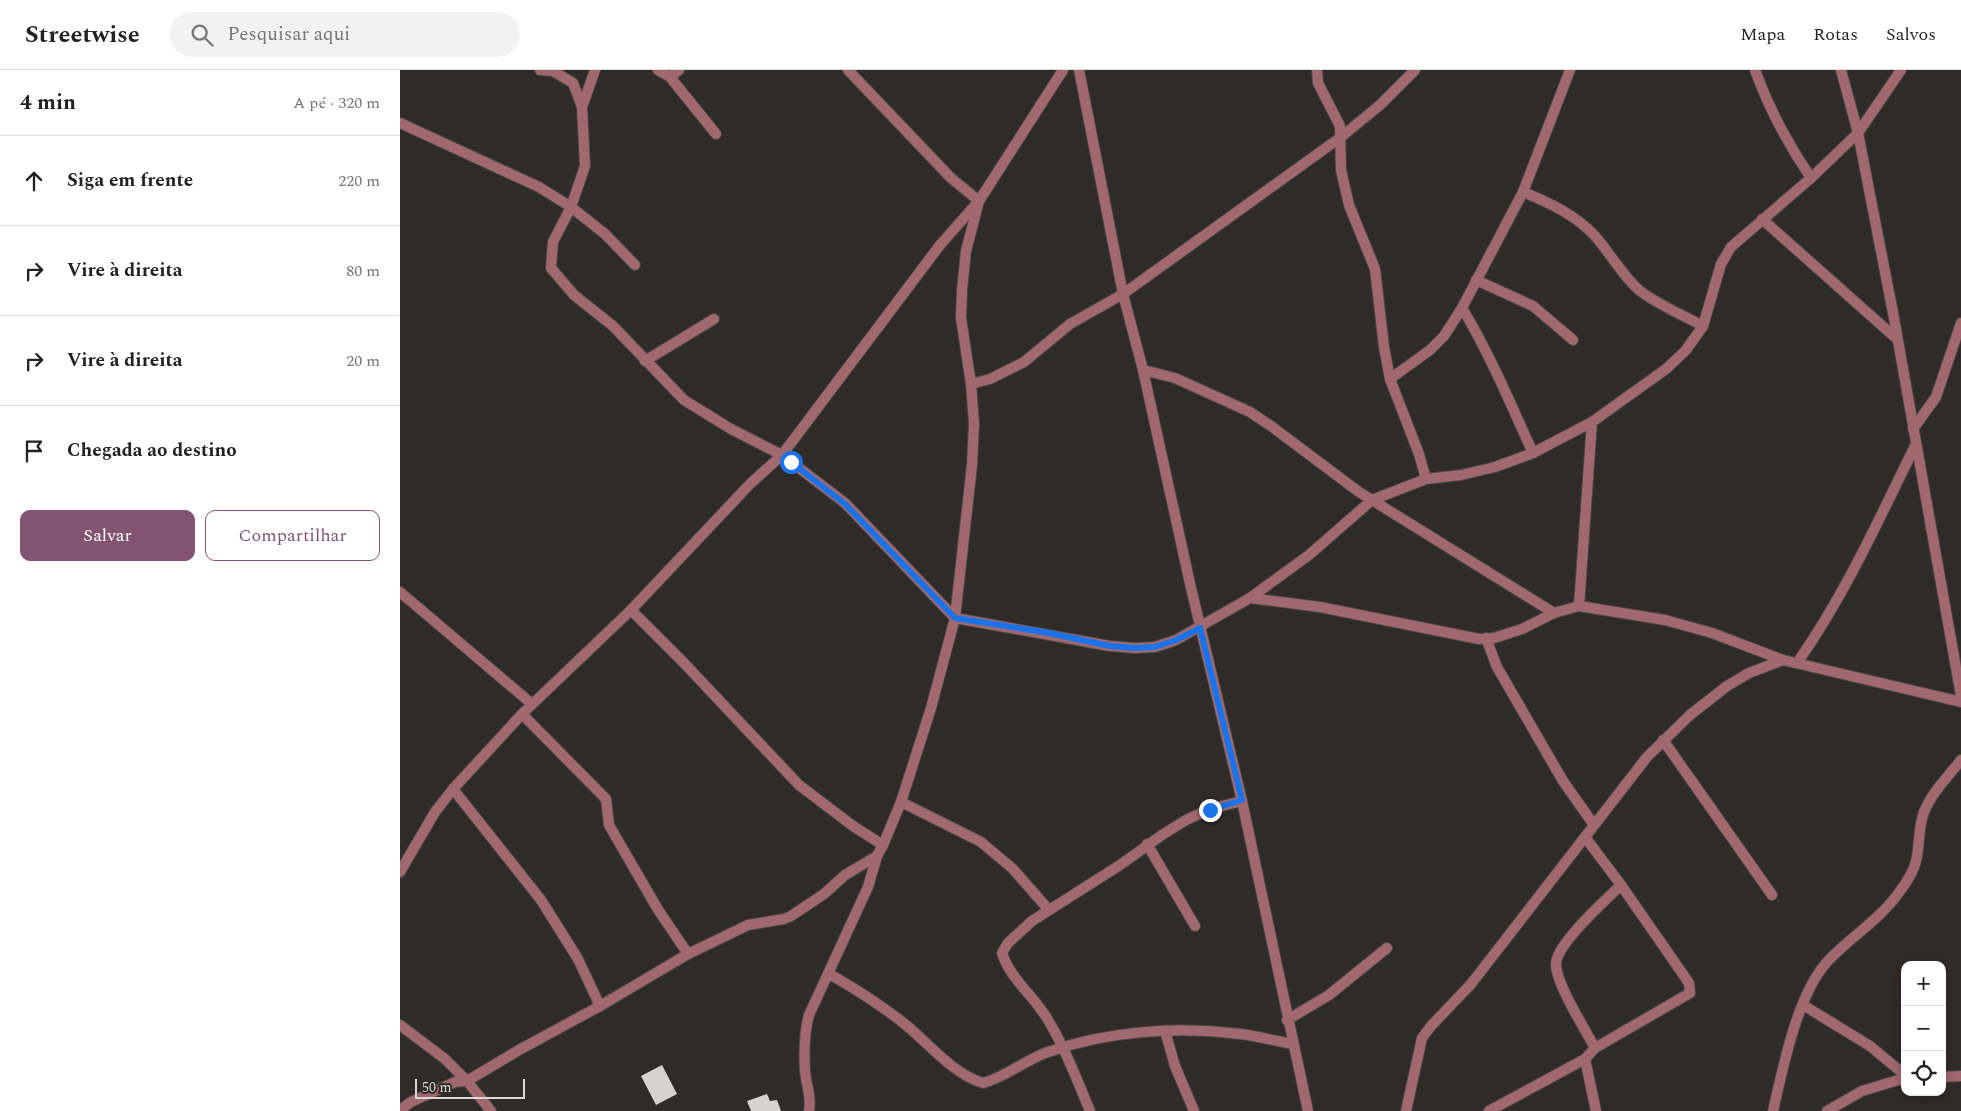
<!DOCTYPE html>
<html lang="pt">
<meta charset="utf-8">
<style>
body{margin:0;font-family:Spectral,serif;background:#f2f2f2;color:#222}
.controls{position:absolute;right:15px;bottom:15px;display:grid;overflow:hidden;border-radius:10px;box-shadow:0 2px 12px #0003}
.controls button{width:45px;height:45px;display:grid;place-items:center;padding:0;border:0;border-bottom:1px solid #e0e0e0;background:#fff;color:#222;font:25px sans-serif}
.scale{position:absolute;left:15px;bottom:12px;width:110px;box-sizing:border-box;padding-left:5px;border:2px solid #dbd9d7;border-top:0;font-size:14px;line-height:18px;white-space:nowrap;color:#dbd9d7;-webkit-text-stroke:4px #2e2b28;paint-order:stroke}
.stop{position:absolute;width:15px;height:15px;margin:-11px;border:4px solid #1a73e8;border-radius:50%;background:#fff}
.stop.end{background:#1a73e8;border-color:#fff;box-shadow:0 1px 5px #0008}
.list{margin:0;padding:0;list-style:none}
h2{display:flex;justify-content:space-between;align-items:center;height:65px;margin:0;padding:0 20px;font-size:21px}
h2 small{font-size:16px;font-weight:400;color:#767676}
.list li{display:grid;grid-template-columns:32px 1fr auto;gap:15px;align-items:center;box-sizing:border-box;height:90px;padding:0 20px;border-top:1px solid #e0e0e0}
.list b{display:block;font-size:19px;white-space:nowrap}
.list em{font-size:16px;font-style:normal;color:#767676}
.actions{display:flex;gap:10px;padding:15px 20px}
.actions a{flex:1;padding:11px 0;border:1px solid #82546f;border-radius:10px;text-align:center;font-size:18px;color:#82546f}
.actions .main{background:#82546f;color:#fff}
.icon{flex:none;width:28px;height:28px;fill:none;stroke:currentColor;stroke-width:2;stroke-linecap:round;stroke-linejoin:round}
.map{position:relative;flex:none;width:1561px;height:1041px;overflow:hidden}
header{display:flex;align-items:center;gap:30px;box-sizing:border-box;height:70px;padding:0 25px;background:#fff;border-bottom:1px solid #e0e0e0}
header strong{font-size:24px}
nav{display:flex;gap:28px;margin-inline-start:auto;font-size:18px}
.search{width:350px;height:45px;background:#f2f2f2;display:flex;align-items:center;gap:12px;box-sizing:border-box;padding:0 18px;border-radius:28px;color:#767676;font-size:19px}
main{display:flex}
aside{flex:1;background:#fff}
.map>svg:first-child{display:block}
.building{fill:#d6d2cf}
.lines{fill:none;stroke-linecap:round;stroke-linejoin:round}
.minor-casing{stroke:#4a4744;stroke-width:12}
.tertiary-casing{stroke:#4a4744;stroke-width:12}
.minor{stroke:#a26870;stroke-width:10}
.tertiary{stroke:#a26870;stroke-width:10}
.route{stroke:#1a73e8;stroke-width:6}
</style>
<header>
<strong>Streetwise</strong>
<div class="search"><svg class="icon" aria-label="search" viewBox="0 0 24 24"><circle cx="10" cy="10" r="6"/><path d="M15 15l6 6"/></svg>Pesquisar aqui</div>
<nav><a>Mapa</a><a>Rotas</a><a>Salvos</a></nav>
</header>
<main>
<aside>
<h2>4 min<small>A pé · 320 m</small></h2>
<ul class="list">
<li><svg class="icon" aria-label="ahead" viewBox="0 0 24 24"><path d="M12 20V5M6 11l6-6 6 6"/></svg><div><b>Siga em frente</b></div><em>220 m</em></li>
<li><svg class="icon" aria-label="right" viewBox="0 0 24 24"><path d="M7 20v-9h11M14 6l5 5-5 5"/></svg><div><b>Vire à direita</b></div><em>80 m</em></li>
<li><svg class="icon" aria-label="right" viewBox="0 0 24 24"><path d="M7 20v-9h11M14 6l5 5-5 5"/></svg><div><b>Vire à direita</b></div><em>20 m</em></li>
<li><svg class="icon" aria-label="arrive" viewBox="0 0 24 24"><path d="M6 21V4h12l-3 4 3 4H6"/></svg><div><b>Chegada ao destino</b></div></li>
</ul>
<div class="actions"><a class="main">Salvar</a><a>Compartilhar</a></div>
</aside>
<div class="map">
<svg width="1561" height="1041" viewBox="0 0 1561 1041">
<rect width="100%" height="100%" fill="#2e2b28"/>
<!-- building -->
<g class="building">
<path d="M262,995L277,1024L256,1035L241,1006Z"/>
<path d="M367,1024L370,1031L377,1030L381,1041H351L347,1031Z"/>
</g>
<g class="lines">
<defs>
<g id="minor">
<path d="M140,0L153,1L173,13L182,37"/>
<path d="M195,0L182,37L185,96L171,137L153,172L151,198L174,225L213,256L284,330L331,359L382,385L445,433L555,548L710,576L735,578L755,577L776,570L850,528L920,537L1079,569L1094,568L1122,559L1154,543L1179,536L1265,550L1312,563L1383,590"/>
<path d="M258,0L270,7L316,64"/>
<path d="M917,0L918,13L940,56L941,100L949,135L975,199L984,277L990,309L1019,384L1026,409"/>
<path d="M1355,0C1369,39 1388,74 1411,108"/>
<path d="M270,7L279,0"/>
<path d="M0,53L139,117L171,137L205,164L235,195"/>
<path d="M1123,122C1148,132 1176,145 1195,166C1210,183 1222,205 1239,220C1256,234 1283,245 1303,256"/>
<path d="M1362,149L1497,269"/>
<path d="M1076,210L1133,236L1173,270"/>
<path d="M1062,238C1090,284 1110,333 1133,383"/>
<path d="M245,291L314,249"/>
<path d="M743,300L775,308L850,342L871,356L959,422L1154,543"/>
<path d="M990,309L1030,280L1044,266L1062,238L1123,122L1170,0"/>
<path d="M571,314L590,309L624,292L670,254L723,224L941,67L980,35L1015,0"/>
<path d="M1513,359L1536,327L1561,253"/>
<path d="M0,522L132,634"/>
<path d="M850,528L909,485L972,430L1026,409L1061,405L1095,397L1133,383L1192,352L1266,299L1286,280L1303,256L1321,194L1331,177L1411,108L1458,63L1501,0"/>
<path d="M1179,536L1192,352"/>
<path d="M231,540L283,592L399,715L453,756L483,775"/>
<path d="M1086,568L1097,597L1163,711L1194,755"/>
<path d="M1397,593C1445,525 1479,449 1516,374"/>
<path d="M122,644L206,729L209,755L257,838L288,884"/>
<path d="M1263,670L1372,825"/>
<path d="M53,719L141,830L178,889L200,936"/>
<path d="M501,732L581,772L613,799L648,839"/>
<path d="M747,774L795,856"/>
<path d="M0,802L35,742L53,719L122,644L231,540L350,414L382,385L540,175L579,131L663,0"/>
<path d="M429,904C453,917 485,938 506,955C530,975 553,1004 583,1013C606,1007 625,990 648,982C708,961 777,956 840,964C858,966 875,971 892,974"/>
<path d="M1403,935L1470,976L1505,1005"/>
<path d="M887,950L929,925L987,878"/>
<path d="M0,955L45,989L67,1011L91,1041"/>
<path d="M765,961L775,996L794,1041"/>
<path d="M1195,978C1185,959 1156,914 1156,894C1156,874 1207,829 1221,815"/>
<path d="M1185,989L1196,1041"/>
<path d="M1542,1007L1561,1006"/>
<path d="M0,1040L11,1032L55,1012L67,1011L119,980L200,936L288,884L348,855L384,849L391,846L424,824L445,805L477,786"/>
<path d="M409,1041C412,1027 406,1015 405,1001C404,983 404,963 409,945L468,817L477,786L483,775L501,732L531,638L555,548L572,395L574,354L571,314L561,248L562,220L566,181L579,131L551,108L448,0"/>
<path d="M690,1041C677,1010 665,978 648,950C635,927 610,909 602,883L608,873L632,851L720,795L762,765L786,750L810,739L842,731"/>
<path d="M1006,1041L1022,968L1031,956L1071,914L1247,687L1290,645L1327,616L1349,603L1383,590L1561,632"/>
<path d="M1089,1041L1185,989L1195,978L1290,923L1289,913L1221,815L1185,767"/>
<path d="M1373,1041C1383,998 1397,925 1427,892C1449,868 1481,849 1500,821C1506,813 1514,801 1516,791C1520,775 1518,757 1524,742C1532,722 1548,707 1561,690"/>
<path d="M1427,1041L1462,1021L1505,1008"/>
</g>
<g id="tertiary">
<path d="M679,0L723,224L743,300L791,518L842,731L908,1041"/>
<path d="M1441,0L1458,63L1494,248L1561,626"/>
</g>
</defs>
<!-- minor casing -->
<use href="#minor" class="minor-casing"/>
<!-- tertiary casing -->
<use href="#tertiary" class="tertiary-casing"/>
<!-- minor -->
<use href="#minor" class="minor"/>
<!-- tertiary -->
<use href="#tertiary" class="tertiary"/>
</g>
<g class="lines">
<!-- route -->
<path class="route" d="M391,392L445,434L555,548L649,563L710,576L735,578L755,577L776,570L800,558L842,730L810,740"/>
</g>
</svg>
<div class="controls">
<button>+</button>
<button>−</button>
<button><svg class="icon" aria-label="locate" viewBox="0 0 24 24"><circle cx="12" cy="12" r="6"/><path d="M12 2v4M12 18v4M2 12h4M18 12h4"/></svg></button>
</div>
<div class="scale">50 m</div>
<div class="stop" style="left:391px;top:392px"></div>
<div class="stop end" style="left:810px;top:740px"></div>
</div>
</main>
